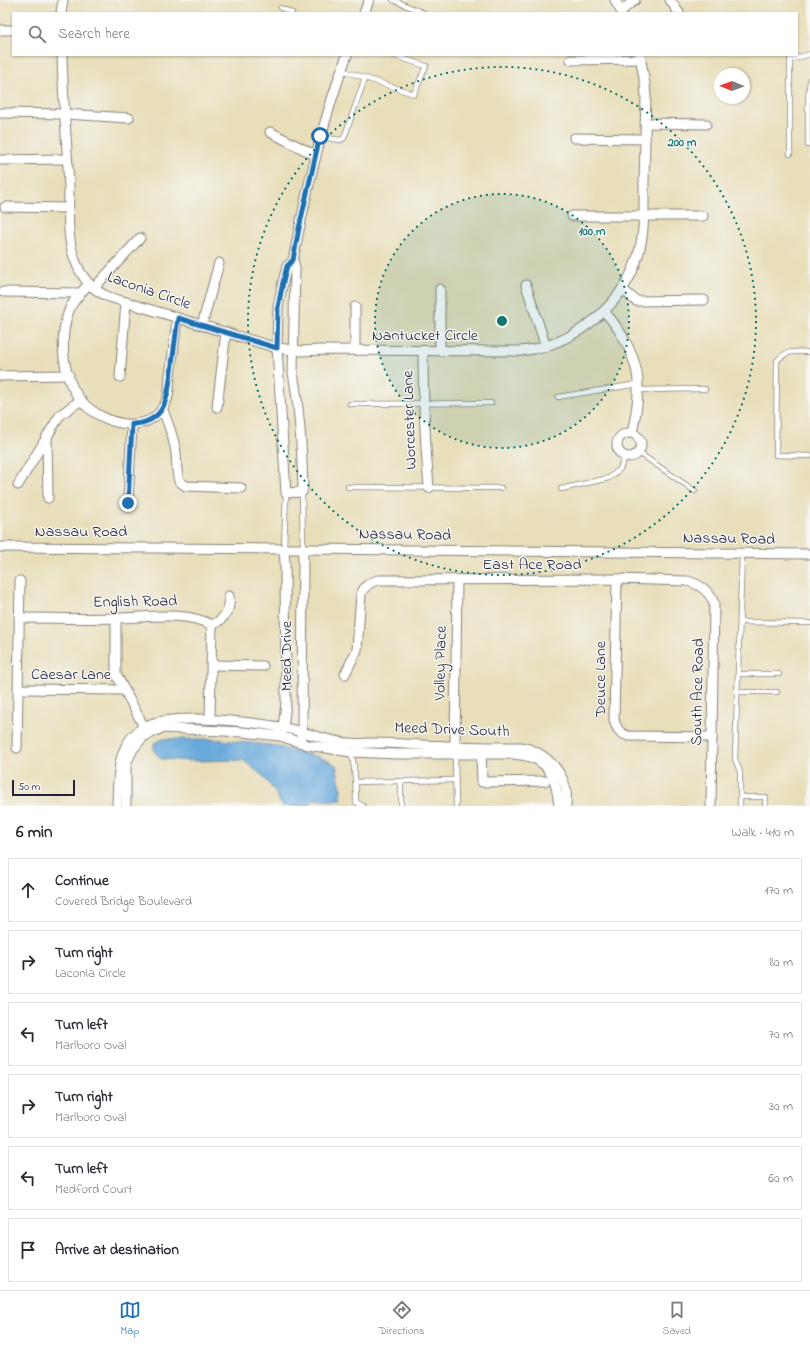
<!DOCTYPE html>
<meta charset="utf-8">
<style>
body{margin:0;font-family:"Indie Flower",sans-serif;background:#f2f2f3;color:#2b2b33}
.compass{position:absolute;left:714px;top:68px;width:36px;height:36px;border-radius:50%;background:#fff;box-shadow:0 1px 3px #0004;rotate:271deg}
.scale{position:absolute;left:12px;bottom:10px;width:63px;box-sizing:border-box;padding-left:4px;border:2px solid #22223b;border-top:0;font-size:11px;line-height:14px;white-space:nowrap;color:#22223b;-webkit-text-stroke:3px #f6f6f2;paint-order:stroke}
.stop{position:absolute;width:12px;height:12px;margin:-9px;border:3px solid #1f6fb2;border-radius:50%;background:#fff}
.stop.end{background:#1f6fb2;border-color:#fff;box-shadow:0 1px 4px #0008}
.list{margin:0;padding:0;list-style:none}
h2{display:flex;justify-content:space-between;align-items:center;height:52px;margin:0;padding:0 16px;font-size:17px}
h2 small{font-size:13px;font-weight:400;color:#7c7c81}
.list li{display:grid;grid-template-columns:26px 1fr auto;gap:12px;align-items:center;box-sizing:border-box;height:64px;margin:0 8px 8px;padding:0 8px;border:1px solid #e1e1e2;border-radius:0px}
.list b{display:block;font-size:15px;white-space:nowrap}
.list p{margin:0;font-size:13px;white-space:nowrap;color:#7c7c81}
.list em{font-size:13px;font-style:normal;color:#7c7c81}
.icon{flex:none;width:22px;height:22px;fill:none;stroke:currentColor;stroke-width:2;stroke-linecap:round;stroke-linejoin:round}
.map{position:relative;flex:none;width:810px;height:806px;overflow:hidden}
.search{position:absolute;background:#fff;box-shadow:0 1px 3px #0004;left:12px;right:12px;top:12px;height:44px;display:flex;align-items:center;gap:10px;box-sizing:border-box;padding:0 14px;border-radius:0px;color:#7c7c81;font-size:15px}
.sheet{height:484px;background:#fff}
nav{display:flex;justify-content:space-around;align-items:center;box-sizing:border-box;height:56px;border-top:1px solid #e1e1e2;background:#fff;font-size:11px;color:#7c7c81}
nav a{display:grid;justify-items:center;gap:2px}
nav .on{color:#1f6fb2}
.map>svg:first-child{display:block}
.water{fill:#67a9db;stroke:#44668b}
.lines{fill:none;stroke-linecap:round;stroke-linejoin:round}
.service-casing{stroke:#85807a;stroke-width:6}
.minor-casing{stroke:#85807a;stroke-width:11}
.service{stroke:#fff;stroke-width:4.5}
.minor{stroke:#fff;stroke-width:9}
.route{stroke:#1f6fb2;stroke-width:5}
.ring{fill:none;stroke:#0f766e;stroke-width:2;stroke-dasharray:2 4}
.labels{text-anchor:middle;dominant-baseline:central;stroke-width:3;stroke-linejoin:round;paint-order:stroke}
.street-label{font-size:16px;fill:#22223b;stroke:#f6f6f2}
.centre{fill:#0f766e;stroke:#f6f6f2;stroke-width:2}
.ring-label{font-size:12px;text-anchor:middle;font-weight:bold;fill:#0f766e;stroke:#f6f6f2;stroke-width:3;stroke-linejoin:round;paint-order:stroke}
</style>
<div class="map">
<svg width="810" height="806" viewBox="0 0 810 806">
<rect width="100%" height="100%" fill="#f6f6f2"/>
<filter id="ink" filterUnits="userSpaceOnUse"><feTurbulence type="fractalNoise" baseFrequency=".025" numOctaves="2"/><feDisplacementMap in="SourceGraphic" scale="8" xChannelSelector="R" yChannelSelector="G"/><feConvolveMatrix kernelMatrix="1 2 1 2 8 2 1 2 1" color-interpolation-filters="sRGB"/></filter>
<filter id="wash" filterUnits="userSpaceOnUse"><feTurbulence type="fractalNoise" baseFrequency=".012" numOctaves="4" result="noise"/><feDisplacementMap in="SourceGraphic" scale="16" xChannelSelector="R" yChannelSelector="G"/><feGaussianBlur stdDeviation="0.9" result="paint"/><feColorMatrix in="noise" values="0 0 0 0 0 0 0 0 0 0 0 0 0 0 0 0 0 1.4 0 .05"/><feComposite in="paint" operator="in"/></filter>
<g filter="url(#wash)">
<rect width="100%" height="100%" fill="#e8deb9"/>
<!-- water -->
<path class="water" d="M163,739H213L270,745L320,757L336,765L341,788V800L334,801L313,799L309,806H282L275,792L263,776L243,760L193,761L161,759L154,751V743Z"/>
</g>
<g filter="url(#ink)">
<g class="lines">
<defs>
<g id="service">
<path d="M393,0L424,13"/>
<path d="M281,8L292,13"/>
<path d="M341,70L414,94L426,66L392,55"/>
<path d="M808,100V145H810"/>
<path d="M809,100H808L810,79"/>
<path d="M321,137L341,140L344,138L365,78"/>
<path d="M790,154V60L810,54"/>
<path d="M810,352C796,352 787,349 777,361L776,455L810,456"/>
<path d="M638,390L705,389"/>
<path d="M558,397L638,384"/>
<path d="M350,404L491,403"/>
<path d="M639,453L695,491"/>
<path d="M348,487L501,488"/>
<path d="M561,489L609,478L620,469L625,457"/>
<path d="M302,492L303,549"/>
<path d="M284,549L286,493"/>
<path d="M740,622L810,623"/>
<path d="M738,674H779"/>
<path d="M737,692H777"/>
<path d="M351,751C355,768 356,784 356,802L363,806"/>
<path d="M455,754L456,806"/>
<path d="M401,781V806"/>
<path d="M356,782L456,780"/>
<path d="M740,797H766L765,806"/>
<path d="M740,806V772L735,759L742,554"/>
</g>
<g id="minor">
<path d="M615,0L622,13"/>
<path d="M670,0L679,13"/>
<path d="M621,11L635,0"/>
<path d="M61,13L63,0"/>
<path d="M364,13L369,0"/>
<path d="M0,30H13"/>
<path d="M62,55C63,99 67,143 69,187C69,211 66,236 75,260C81,277 92,290 109,297L277,348L302,351L320,350L521,351C575,345 625,305 639,252C645,229 644,205 644,182C645,154 645,126 646,97L645,84L640,55"/>
<path d="M571,60L641,59"/>
<path d="M0,113L65,114L129,118"/>
<path d="M645,123L706,124"/>
<path d="M270,132L315,155"/>
<path d="M574,138L645,139"/>
<path d="M0,160L67,159"/>
<path d="M5,207L68,208"/>
<path d="M572,216H703"/>
<path d="M293,261L287,266L283,282L278,307L277,348L286,493L302,492L303,489C302,450 300,411 293,373L295,267L293,261C306,191 322,122 347,55"/>
<path d="M89,284C82,291 75,298 70,308C59,334 61,374 79,398C99,424 149,439 166,402C170,394 169,384 170,375C173,356 175,337 177,318"/>
<path d="M526,285L546,347"/>
<path d="M94,288L140,238"/>
<path d="M622,289L636,301L704,300"/>
<path d="M3,292L80,293"/>
<path d="M604,311C622,331 640,362 638,390C638,404 635,419 632,433"/>
<path d="M202,325L219,263"/>
<path d="M355,350V307"/>
<path d="M423,351C423,397 425,442 429,488"/>
<path d="M440,351V289"/>
<path d="M0,376L69,375"/>
<path d="M120,377L126,302"/>
<path d="M217,407L226,332"/>
<path d="M162,408C168,423 174,437 176,453C177,463 176,472 179,481L186,486L241,488"/>
<circle cx="629" cy="445" r="12"/>
<path d="M47,436L48,498"/>
<path d="M18,485L60,415L81,400"/>
<path d="M128,503L132,424"/>
<path d="M0,547L303,549L810,554"/>
<path d="M617,579L614,719C616,728 619,733 628,736L712,737"/>
<path d="M19,618C51,618 83,619 115,618C147,618 183,610 212,625C225,619 231,610 229,596"/>
<path d="M116,618V674L144,727"/>
<path d="M212,665L263,666"/>
<path d="M345,674L357,650L361,594C364,586 369,582 378,580L617,579L687,581C700,584 709,591 714,603L711,806"/>
<path d="M19,689L124,690"/>
<path d="M210,719L212,625"/>
<path d="M281,733L283,728L286,703L285,564L284,549"/>
<path d="M301,737L302,732L303,549"/>
<path d="M455,746L457,580"/>
<path d="M17,748L20,581"/>
<path d="M481,749L482,782L545,781"/>
<path d="M117,806C118,778 116,743 144,727C173,711 268,723 302,732C317,736 332,742 349,743C357,744 365,743 373,743C400,743 427,746 454,746C476,747 499,747 521,747C542,751 562,768 566,790C567,795 566,801 566,806"/>
<path d="M126,806V764L133,749L143,737L162,728L243,732L280,736L308,745L351,752L397,754H514C519,755 525,755 530,757C553,764 557,786 559,806"/>
</g>
</defs>
<!-- service casing -->
<use href="#service" class="service-casing"/>
<!-- minor casing -->
<use href="#minor" class="minor-casing"/>
<!-- service -->
<use href="#service" class="service"/>
<!-- minor -->
<use href="#minor" class="minor"/>
</g>
</g>
<g class="lines" filter="url(#ink)">
<!-- route -->
<path class="route" d="M128,503L132,424C169,423 168,391 172,364C174,349 176,333 178,318L277,348L278,307L283,282L287,266L293,260L299,228L320,136"/>
</g>
<!-- distance rings -->
<circle cx="502" cy="321" r="127" fill="#0f766e" fill-opacity=".12"/>
<g class="ring">
<circle cx="502" cy="321" r="127"/>
<circle cx="502" cy="321" r="254"/>
</g>
<g class="labels">
<!-- street labels -->
<g class="street-label">
<text transform="translate(149 291) rotate(19)">Laconia Circle</text>
<text x="425" y="336">Nantucket Circle</text>
<text transform="translate(410 420) rotate(-92)">Worcester Lane</text>
<text x="81" y="532">Nassau Road</text>
<text transform="translate(405 535) rotate(1)">Nassau Road</text>
<text transform="translate(729 539) rotate(1)">Nassau Road</text>
<text x="532" y="565">East Ace Road</text>
<text transform="translate(135 602) rotate(-1)">English Road</text>
<text transform="translate(287 656) rotate(-90)">Meed Drive</text>
<text transform="translate(441 663) rotate(-89)">Volley Place</text>
<text x="71" y="675">Caesar Lane</text>
<text transform="translate(601 679) rotate(-90)">Deuce Lane</text>
<text transform="translate(698 692) rotate(-89)">South Ace Road</text>
<text transform="translate(452 730) rotate(2)">Meed Drive South</text>
</g>
</g>
<circle cx="502" cy="321" r="6" class="centre"/>
<g class="ring-label">
<text x="682" y="146">200 m</text>
<text x="592" y="235">100 m</text>
</g>
</svg>
<svg class="compass" viewBox="-18 -18 36 36"><path d="M0-13l5 13h-10z" fill="#e53935"/><path d="M0 13l5-13h-10z" fill="#7c7c81"/></svg>
<div class="scale">50 m</div>
<div class="stop" style="left:320px;top:136px"></div>
<div class="stop end" style="left:128px;top:503px"></div>
<div class="search"><svg class="icon" aria-label="search" viewBox="0 0 24 24"><circle cx="10" cy="10" r="6"/><path d="M15 15l6 6"/></svg>Search here</div>
</div>
<section class="sheet">
<h2>6 min<small>Walk · 410 m</small></h2>
<ul class="list">
<li><svg class="icon" aria-label="ahead" viewBox="0 0 24 24"><path d="M12 20V5M6 11l6-6 6 6"/></svg><div><b>Continue</b><p>Covered Bridge Boulevard</p></div><em>170 m</em></li>
<li><svg class="icon" aria-label="right" viewBox="0 0 24 24"><path d="M7 20v-9h11M14 6l5 5-5 5"/></svg><div><b>Turn right</b><p>Laconia Circle</p></div><em>80 m</em></li>
<li><svg class="icon" aria-label="left" viewBox="0 0 24 24"><path d="M17 20v-9H6M10 6l-5 5 5 5"/></svg><div><b>Turn left</b><p>Marlboro Oval</p></div><em>70 m</em></li>
<li><svg class="icon" aria-label="right" viewBox="0 0 24 24"><path d="M7 20v-9h11M14 6l5 5-5 5"/></svg><div><b>Turn right</b><p>Marlboro Oval</p></div><em>30 m</em></li>
<li><svg class="icon" aria-label="left" viewBox="0 0 24 24"><path d="M17 20v-9H6M10 6l-5 5 5 5"/></svg><div><b>Turn left</b><p>Medford Court</p></div><em>60 m</em></li>
<li><svg class="icon" aria-label="arrive" viewBox="0 0 24 24"><path d="M6 21V4h12l-3 4 3 4H6"/></svg><div><b>Arrive at destination</b></div></li>
</ul>
</section>
<nav>
<a class="on"><svg class="icon" aria-label="map" viewBox="0 0 24 24"><path d="M3 6l6-2 6 2 6-2v14l-6 2-6-2-6 2zM9 4v14M15 6v14"/></svg>Map</a>
<a><svg class="icon" aria-label="directions" viewBox="0 0 24 24"><path d="M12 3l9 9-9 9-9-9zM9 14v-3h6M13 9l2 2-2 2"/></svg>Directions</a>
<a><svg class="icon" aria-label="saved" viewBox="0 0 24 24"><path d="M7 4h10v16l-5-4-5 4z"/></svg>Saved</a>
</nav>
